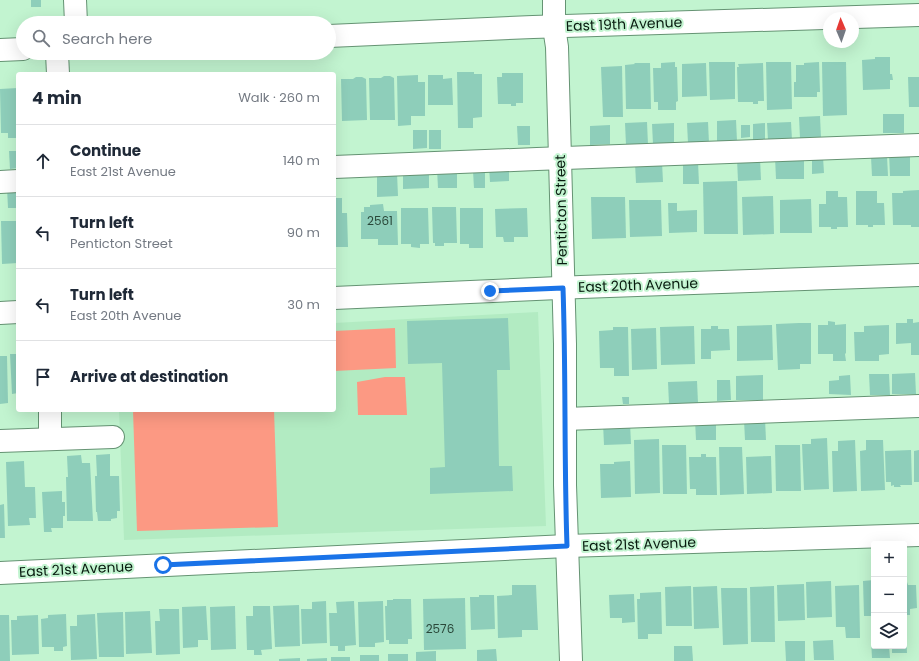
<!DOCTYPE html>
<meta charset="utf-8">
<style>
body{margin:0;font-family:Poppins,sans-serif;background:#f6f6f7;color:#1f2937}
.controls{position:absolute;right:12px;bottom:12px;display:grid;overflow:hidden;border-radius:4px;box-shadow:0 4px 16px #0002}
.controls button{width:36px;height:36px;display:grid;place-items:center;padding:0;border:0;border-bottom:1px solid #e0e1e3;background:#fff;color:#1f2937;font:20px sans-serif}
.compass{position:absolute;left:823px;top:12px;width:36px;height:36px;border-radius:50%;background:#fff;box-shadow:0 4px 16px #0002;rotate:358deg}
.stop{position:absolute;width:12px;height:12px;margin:-9px;border:3px solid #1a73e8;border-radius:50%;background:#fff}
.stop.end{background:#1a73e8;border-color:#fff;box-shadow:0 1px 4px #0008}
.list{margin:0;padding:0;list-style:none}
h2{display:flex;justify-content:space-between;align-items:center;height:52px;margin:0;padding:0 16px;font-size:17px}
h2 small{font-size:13px;font-weight:400;color:#747a83}
.list li{display:grid;grid-template-columns:26px 1fr auto;gap:12px;align-items:center;box-sizing:border-box;height:72px;padding:0 16px;border-top:1px solid #e0e1e3}
.list b{display:block;font-size:15px;white-space:nowrap}
.list p{margin:0;font-size:13px;white-space:nowrap;color:#747a83}
.list em{font-size:13px;font-style:normal;color:#747a83}
.icon{flex:none;width:22px;height:22px;fill:none;stroke:currentColor;stroke-width:2;stroke-linecap:round;stroke-linejoin:round}
.map{position:relative;flex:none;width:919px;height:661px;overflow:hidden}
.search{position:absolute;background:#fff;box-shadow:0 4px 16px #0002;left:16px;top:16px;width:320px;height:44px;display:flex;align-items:center;gap:10px;box-sizing:border-box;padding:0 14px;border-radius:22px;color:#747a83;font-size:15px}
.panel{position:absolute;background:#fff;box-shadow:0 4px 16px #0002;left:16px;top:72px;width:320px;height:340px;border-radius:4px}
.map>svg:first-child{display:block}
.built{fill:#b2ebc2}
.green{fill:#fc9983}
.building{fill:#8eceba}
.lines{fill:none;stroke-linecap:round;stroke-linejoin:round}
.minor-casing{stroke:#659373;stroke-width:24}
.minor{stroke:#fff;stroke-width:22}
.route{stroke:#1a73e8;stroke-width:5}
.labels{text-anchor:middle;dominant-baseline:central;stroke-width:4;stroke-linejoin:round;paint-order:stroke}
.number-label{font-size:12px;fill:#2a483a}
.street-label{font-size:14px;fill:#081b0f;stroke:#c2f4d0}
</style>
<div class="map">
<svg width="919" height="661" viewBox="0 0 919 661">
<rect width="100%" height="100%" fill="#c2f4d0"/>
<!-- built -->
<path class="built" d="M538,312L546,526L124,540L119,410H334V323Z"/>
<!-- green -->
<g class="green">
<path d="M395,328L396,368L334,371V331Z"/>
<path d="M385,377H405L407,415H358L357,382Z"/>
<path d="M133,410H274L278,527L137,531Z"/>
</g>
<!-- building -->
<g class="building">
<rect x="31" y="0" width="10" height="7"/>
<path d="M875,57H890V74H892L893,80H890V89L863,90L862,60L875,59Z"/>
<path d="M675,62V67H677L678,101L676,102V110H658V102H654L653,68H661V63Z"/>
<path d="M709,62H735V99L710,100Z"/>
<path d="M766,62H791L792,109L767,110Z"/>
<path d="M819,62L820,92H817V97H794V82H796V65H804V63Z"/>
<path d="M822,62H846L847,115L823,116Z"/>
<path d="M634,63H650L651,109H626L625,65L635,64Z"/>
<path d="M706,63L707,96L682,97V64Z"/>
<path d="M763,63L764,101H758V104H753V102H738L737,67H739L738,64Z"/>
<path d="M622,66L623,117H603L601,67Z"/>
<path d="M457,72H474V74H482V117L473,118V128H458Z"/>
<path d="M502,73H523V103H516V106H511V104H498L497,77H502Z"/>
<path d="M418,75V82H425V116H411V125L398,126L397,76Z"/>
<path d="M428,75H443V79L452,78L453,105H428Z"/>
<path d="M384,76H390L394,78L395,120H370L369,78H381Z"/>
<path d="M356,77H362L366,79L367,120L342,121L341,79H353Z"/>
<path d="M908,77H919V107H909Z"/>
<path d="M18,88V138H8V133H1L0,89Z"/>
<rect x="883" y="114" width="21" height="19"/>
<path d="M820,116L821,138H800L799,117Z"/>
<path d="M736,120L737,141L717,142V121Z"/>
<path d="M647,122L648,145H626L625,123Z"/>
<path d="M708,122L709,143H688L687,123Z"/>
<path d="M791,122L792,140H768L767,123Z"/>
<path d="M674,123V143L653,144L652,124Z"/>
<path d="M765,123V139L753,140V124Z"/>
<path d="M610,125V144L590,145V126Z"/>
<path d="M741,125H750V137L741,138Z"/>
<path d="M517,126H530V145H518Z"/>
<path d="M413,130H427V148L413,149Z"/>
<rect x="429" y="130" width="12" height="19"/>
<path d="M9,151H18V168L10,169Z"/>
<path d="M889,153H910V176H890Z"/>
<path d="M887,156L888,176H872L871,157Z"/>
<path d="M775,157H804V179H776Z"/>
<path d="M812,157H823L824,173L812,174Z"/>
<path d="M760,158L761,180L738,181L737,159Z"/>
<path d="M662,162L663,182L636,183L635,163Z"/>
<path d="M698,162L699,184H683V163Z"/>
<path d="M489,167H509V181L490,182Z"/>
<path d="M403,169H429V188L403,189Z"/>
<path d="M437,169H457V188H438Z"/>
<path d="M485,170V188H474L473,171Z"/>
<path d="M397,173L398,196L377,197V174Z"/>
<path d="M737,181L738,234H704L703,182Z"/>
<path d="M7,188H18V208H8Z"/>
<path d="M919,190V227H911V225H893L892,193H903V191Z"/>
<path d="M826,191H838V197H847L848,227H837V229H831V227H819V204H826Z"/>
<path d="M856,191H877V203H884L885,225H873V227H868V225H856Z"/>
<path d="M773,196L774,234L743,235L742,197Z"/>
<path d="M591,197H625L626,238L592,239Z"/>
<path d="M334,198H342V213H347L348,247H334Z"/>
<path d="M811,199L812,233H780V200Z"/>
<path d="M629,200H661L662,236L630,237Z"/>
<path d="M668,203H677V211L697,210V232L669,233Z"/>
<path d="M383,204L384,211H397L398,245H378V239H361V212H364V207H370V205Z"/>
<path d="M432,207H456L457,243H444V246H435V243H433Z"/>
<path d="M401,208H428L429,244H420V248L411,247V244H401Z"/>
<path d="M460,208H483V248H469V244H460Z"/>
<path d="M527,208L528,237H514V242H504L503,237H496L495,209Z"/>
<path d="M1,221H18V263L2,264Z"/>
<path d="M508,318L510,370H497L498,416L499,466H512L513,491L430,494V468L445,467L442,363L408,364L407,321Z"/>
<path d="M907,319H913V323L919,322V355H911V343L896,344V323H907Z"/>
<path d="M828,321L835,322V325L846,324V353L845,354L846,361H833V354H818V325H828Z"/>
<path d="M799,323H811V364H800V369L778,370L776,324Z"/>
<path d="M772,325L773,360L737,361V326Z"/>
<path d="M889,325V354L879,355V361H855L854,332H864V326Z"/>
<path d="M694,326L695,364L661,365L660,327Z"/>
<path d="M711,326H718V329H729L730,350L711,351V359H701V329H711Z"/>
<path d="M613,327H628L629,376H614V368H600L599,331L613,330Z"/>
<path d="M656,328L657,369L632,370L631,329Z"/>
<path d="M10,354H18V393L12,394Z"/>
<path d="M0,356H7L8,403L0,404Z"/>
<path d="M915,373L916,394H892V374Z"/>
<path d="M869,374H889L890,395H870Z"/>
<path d="M763,375V400H736V376Z"/>
<path d="M850,375L851,395L829,394V381L839,380V376Z"/>
<path d="M717,380H730L731,400L717,401Z"/>
<path d="M697,381L698,403L669,404L668,382Z"/>
<path d="M622,397H629V404H623Z"/>
<path d="M716,419V440H696L695,420Z"/>
<path d="M765,419L766,440H745L744,420Z"/>
<path d="M603,423H630L631,444L604,445Z"/>
<path d="M827,438L829,489L804,490L802,444H811V439Z"/>
<path d="M659,439L660,493L635,494L634,440Z"/>
<path d="M855,440L857,491L833,492L832,451H838V441Z"/>
<path d="M866,440H883L885,490L861,491L860,451L866,450Z"/>
<path d="M662,445H686L687,494H663Z"/>
<path d="M775,445H800L801,491H776Z"/>
<path d="M719,447H742L744,494L720,495Z"/>
<path d="M911,450L912,485H900L901,487H894V485L891,486V482H886L885,451Z"/>
<path d="M919,450V482H914V451Z"/>
<path d="M110,454V476H119L120,511H117V518L111,519V521H98L97,512H96L95,476H97L96,455Z"/>
<path d="M701,454H706V457H716L717,495H696V489H690L689,457H701Z"/>
<path d="M81,455L82,463H90L93,521H67L66,477H68L67,456Z"/>
<path d="M771,456L772,493L747,494L746,457Z"/>
<path d="M24,461L25,487H35L36,518H29L30,525L8,526L6,462Z"/>
<path d="M630,461L631,497L601,498L600,464H614V462Z"/>
<path d="M62,491V502H65V516H63V528H51L52,532H44L42,492Z"/>
<path d="M4,504L5,538H0V505Z"/>
<path d="M874,580V616H864L863,581Z"/>
<path d="M831,581L832,617L807,618L806,582Z"/>
<path d="M904,582H907L908,585H916L917,608L910,609V615H904Z"/>
<path d="M804,584L805,620L778,621L777,585Z"/>
<path d="M512,585H536L538,630H522V637L498,638L497,596L512,595Z"/>
<path d="M859,585L860,638H846L845,627H836L835,586Z"/>
<path d="M691,586L692,626H666L665,587Z"/>
<path d="M717,586L719,628L694,629L693,587Z"/>
<path d="M774,586L775,642H751L750,587Z"/>
<path d="M721,588H747L748,644L723,645Z"/>
<path d="M661,592L662,634H648V639H638L637,599H640V593Z"/>
<path d="M634,594L635,622L622,623V618H610L609,595Z"/>
<path d="M479,595H494L495,629L471,630L470,597H479Z"/>
<path d="M465,598L466,649L424,650L423,599Z"/>
<path d="M393,599H411L412,639H408V644H389V640H386L385,606H387V600H393Z"/>
<path d="M326,601L327,643L302,644L301,609H312V602Z"/>
<path d="M354,601L356,645L345,646V651H338V646H330L329,613H337L336,602Z"/>
<path d="M383,601L384,642L375,643V647H359L358,602Z"/>
<path d="M299,605L300,646L275,647L273,606Z"/>
<path d="M206,606L208,640H198V647L183,648L182,607Z"/>
<path d="M235,606L236,649L211,650L210,607Z"/>
<path d="M253,606H270L272,649L261,650L262,655H254V650H247L246,616H253Z"/>
<path d="M159,609H179L180,654L156,655L155,621H160Z"/>
<path d="M150,611L152,653L126,654L125,612Z"/>
<path d="M123,612L124,657H99L97,613Z"/>
<path d="M66,614L67,646L63,647V651H54V647H42L41,619L48,618V615Z"/>
<path d="M95,614L97,659L71,660L70,626H77V615Z"/>
<path d="M0,615H9L10,661H0Z"/>
<path d="M38,615L39,654L12,655L11,620H17V616Z"/>
<path d="M904,633H906L907,653H892V646H904Z"/>
<path d="M874,638V646H889L890,658H872L871,639Z"/>
<path d="M833,640L834,660H814L813,641Z"/>
<path d="M785,641H805V661H786Z"/>
<path d="M674,646H692L693,661H674Z"/>
<path d="M496,649L497,661H477V650Z"/>
<path d="M436,651V661H416V652Z"/>
<rect x="388" y="654" width="20" height="7"/>
<rect x="360" y="655" width="19" height="6"/>
<rect x="331" y="657" width="19" height="4"/>
<path d="M300,658V661H279V659Z"/>
<path d="M327,658V661H307V659Z"/>
</g>
<g class="lines">
<defs>
<g id="minor">
<path d="M75,0L76,23"/>
<path d="M554,0V27L557,47L565,344V485L571,661"/>
<path d="M329,36L533,27L919,15"/>
<path d="M0,50L23,49"/>
<path d="M57,53L58,74"/>
<path d="M334,167L537,159L919,145"/>
<path d="M0,182L18,181"/>
<path d="M334,298L581,287L919,275"/>
<path d="M0,313L18,312"/>
<path d="M50,410V438"/>
<path d="M565,419L919,406"/>
<path d="M0,441L113,437"/>
<path d="M0,573L567,546L919,535"/>
</g>
</defs>
<!-- minor casing -->
<use href="#minor" class="minor-casing"/>
<!-- minor -->
<use href="#minor" class="minor"/>
</g>
<g class="lines">
<!-- route -->
<path class="route" d="M163,565L567,546C564,460 566,374 563,288L490,291"/>
</g>
<g class="labels">
<!-- number labels -->
<g class="number-label">
<text x="380" y="220">2561</text>
<text x="440" y="628">2576</text>
</g>
<!-- street labels -->
<g class="street-label">
<text transform="translate(624 24) rotate(-2)">East 19th Avenue</text>
<text transform="translate(561 210) rotate(-91)">Penticton Street</text>
<text transform="translate(638 285) rotate(-2)">East 20th Avenue</text>
<text transform="translate(639 544) rotate(-2)">East 21st Avenue</text>
<text transform="translate(76 569) rotate(-3)">East 21st Avenue</text>
</g>
</g>
</svg>
<div class="controls">
<button>+</button>
<button>−</button>
<button><svg class="icon" aria-label="layers" viewBox="0 0 24 24"><path d="M12 4l9 5-9 5-9-5zM3 14l9 5 9-5"/></svg></button>
</div>
<svg class="compass" viewBox="-18 -18 36 36"><path d="M0-13l5 13h-10z" fill="#e53935"/><path d="M0 13l5-13h-10z" fill="#747a83"/></svg>
<div class="stop" style="left:163px;top:565px"></div>
<div class="stop end" style="left:490px;top:291px"></div>
<div class="search"><svg class="icon" aria-label="search" viewBox="0 0 24 24"><circle cx="10" cy="10" r="6"/><path d="M15 15l6 6"/></svg>Search here</div>
<section class="panel">
<h2>4 min<small>Walk · 260 m</small></h2>
<ul class="list">
<li><svg class="icon" aria-label="ahead" viewBox="0 0 24 24"><path d="M12 20V5M6 11l6-6 6 6"/></svg><div><b>Continue</b><p>East 21st Avenue</p></div><em>140 m</em></li>
<li><svg class="icon" aria-label="left" viewBox="0 0 24 24"><path d="M17 20v-9H6M10 6l-5 5 5 5"/></svg><div><b>Turn left</b><p>Penticton Street</p></div><em>90 m</em></li>
<li><svg class="icon" aria-label="left" viewBox="0 0 24 24"><path d="M17 20v-9H6M10 6l-5 5 5 5"/></svg><div><b>Turn left</b><p>East 20th Avenue</p></div><em>30 m</em></li>
<li><svg class="icon" aria-label="arrive" viewBox="0 0 24 24"><path d="M6 21V4h12l-3 4 3 4H6"/></svg><div><b>Arrive at destination</b></div></li>
</ul>
</section>
</div>
